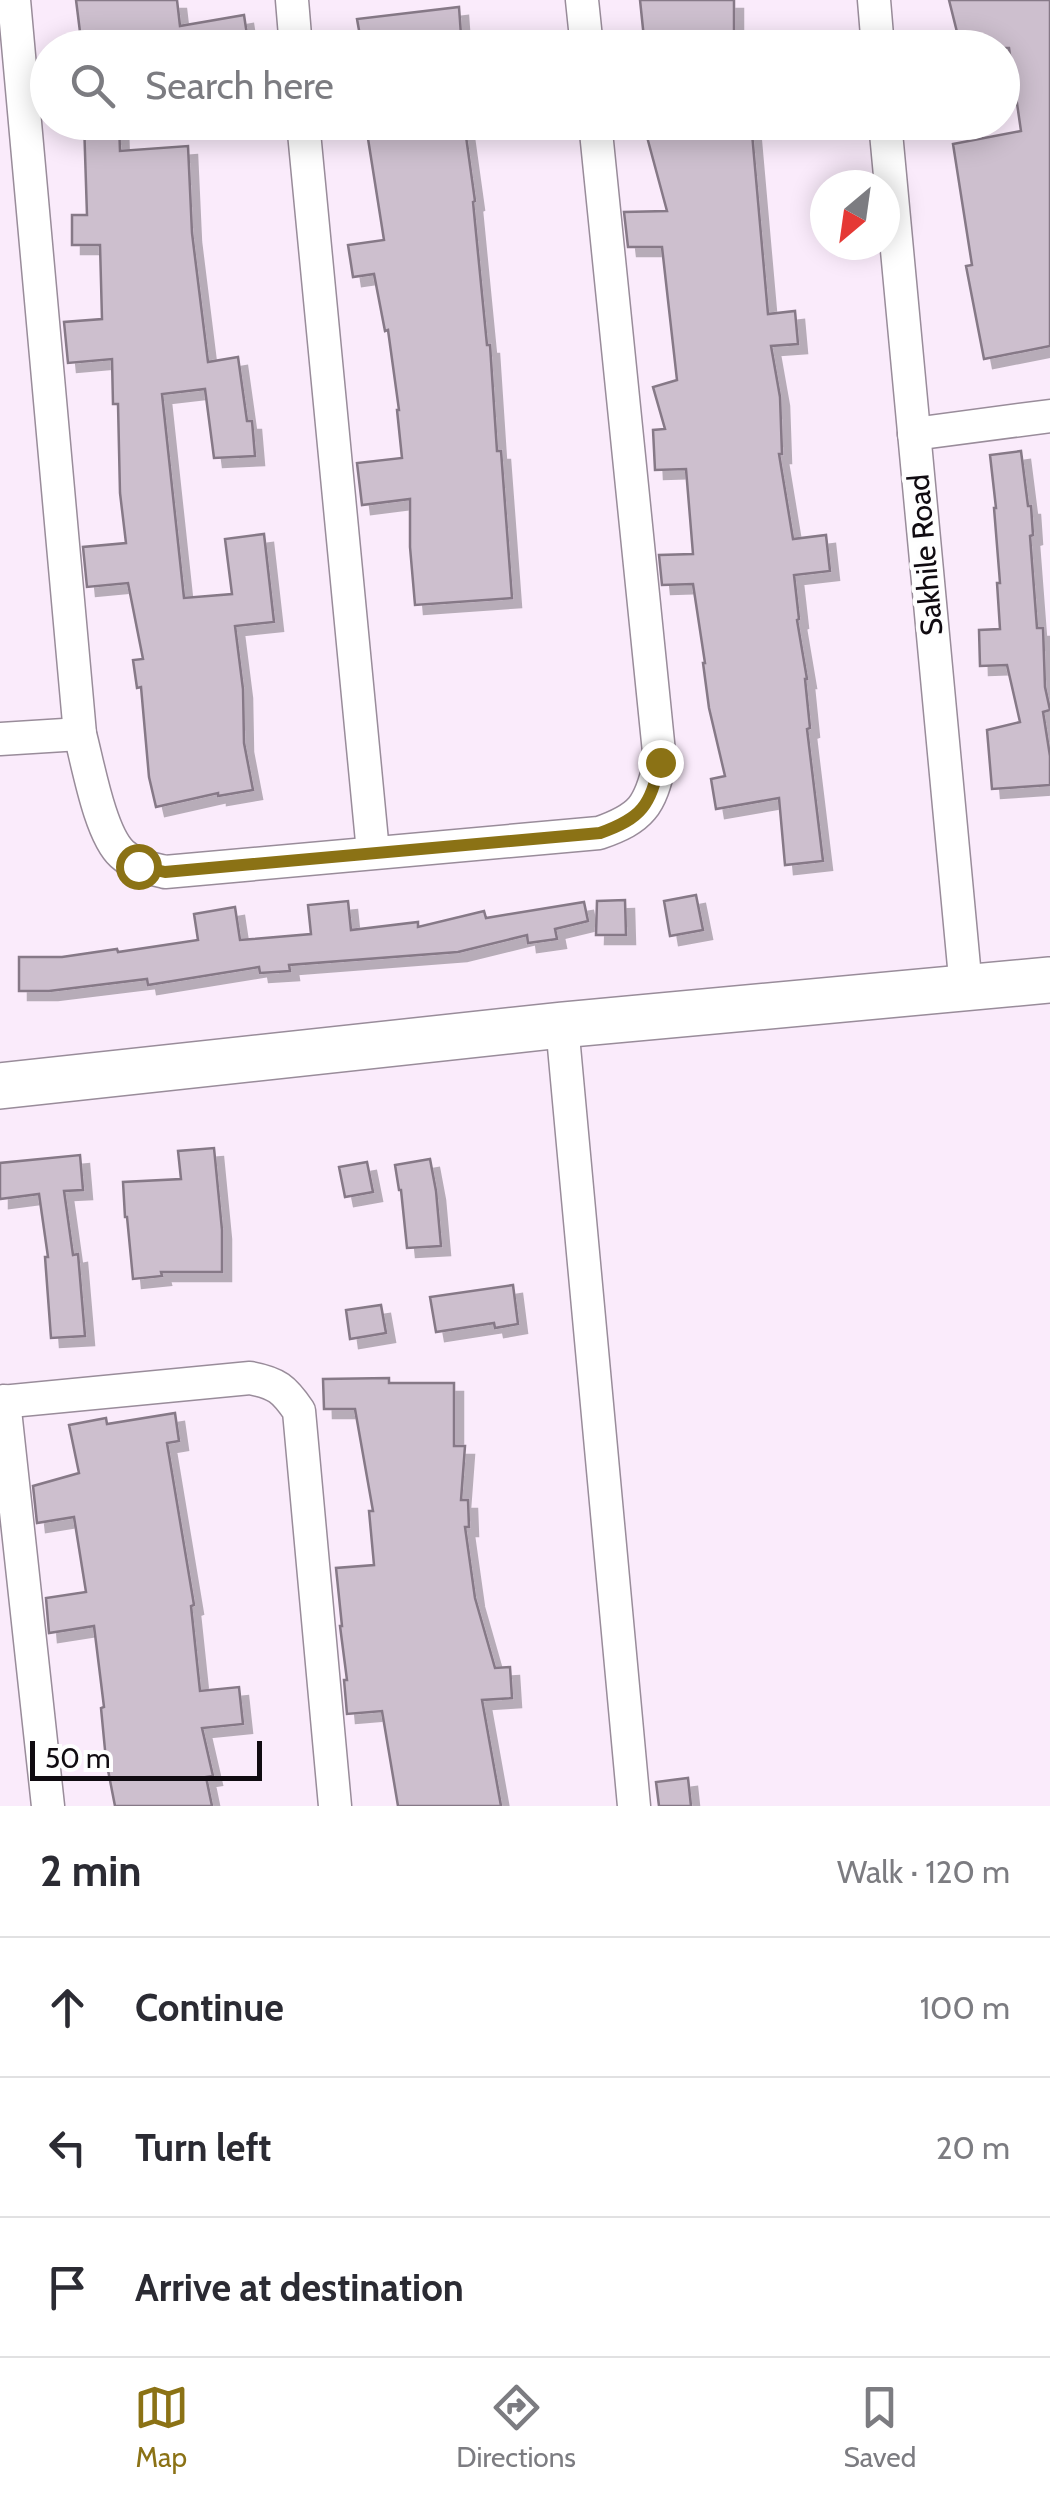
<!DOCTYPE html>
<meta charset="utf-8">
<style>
body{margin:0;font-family:Cabin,sans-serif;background:#f7f7f7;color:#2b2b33}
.compass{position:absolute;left:810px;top:170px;width:90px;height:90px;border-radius:50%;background:#fff;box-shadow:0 5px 25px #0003;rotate:209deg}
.scale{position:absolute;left:30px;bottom:25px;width:232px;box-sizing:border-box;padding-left:10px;border:5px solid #100b11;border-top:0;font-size:28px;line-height:35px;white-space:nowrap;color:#100b11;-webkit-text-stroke:8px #fefefe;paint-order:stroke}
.stop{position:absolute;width:30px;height:30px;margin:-22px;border:8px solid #8b7215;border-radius:50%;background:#fff}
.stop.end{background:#8b7215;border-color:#fff;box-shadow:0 2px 10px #0008}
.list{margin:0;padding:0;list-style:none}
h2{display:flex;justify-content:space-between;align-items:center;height:130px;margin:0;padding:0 40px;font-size:42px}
h2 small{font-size:32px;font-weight:400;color:#7c7c81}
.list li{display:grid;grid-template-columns:65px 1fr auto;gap:30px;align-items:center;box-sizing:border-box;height:140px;padding:0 40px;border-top:2px solid #e1e1e2}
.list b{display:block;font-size:38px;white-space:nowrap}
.list em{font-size:32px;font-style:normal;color:#7c7c81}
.icon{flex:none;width:55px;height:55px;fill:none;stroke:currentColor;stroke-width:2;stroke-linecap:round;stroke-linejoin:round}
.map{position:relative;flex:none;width:1050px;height:1806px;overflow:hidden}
.search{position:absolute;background:#fff;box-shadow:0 5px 25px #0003;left:30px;right:30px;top:30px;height:110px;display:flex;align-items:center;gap:25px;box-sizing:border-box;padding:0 35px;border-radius:55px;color:#7c7c81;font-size:38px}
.sheet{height:550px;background:#fff}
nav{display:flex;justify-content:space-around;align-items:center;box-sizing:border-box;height:140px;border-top:2px solid #e1e1e2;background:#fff;font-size:28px;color:#7c7c81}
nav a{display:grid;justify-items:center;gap:5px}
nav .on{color:#8b7215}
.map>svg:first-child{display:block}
.building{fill:#cdbfce;stroke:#867987;stroke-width:2.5;filter:url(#shadow)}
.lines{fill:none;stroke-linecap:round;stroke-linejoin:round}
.street-casing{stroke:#998c9a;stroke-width:35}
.secondary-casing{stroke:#998c9a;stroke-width:48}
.street{stroke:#fff;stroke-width:32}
.secondary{stroke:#fff;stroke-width:45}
.route{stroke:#8b7215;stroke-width:12}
.labels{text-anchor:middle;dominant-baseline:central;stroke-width:9;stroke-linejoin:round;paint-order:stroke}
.street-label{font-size:30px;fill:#100b11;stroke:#fefefe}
</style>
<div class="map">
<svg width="1050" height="1806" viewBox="0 0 1050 1806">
<defs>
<filter id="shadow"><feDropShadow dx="9" dy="9" stdDeviation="0" flood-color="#0004"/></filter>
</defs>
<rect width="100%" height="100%" fill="#faebfb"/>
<!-- building -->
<g class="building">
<path d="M76,0H177L180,26L244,15L249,48H82Z"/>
<path d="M640,0H734V48H645Z"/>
<path d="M949,0H1050V346L984,359L966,266L972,265L953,144L1021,131L1009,48H961Z"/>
<path d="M459,7L461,35L423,38L362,47L357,19Z"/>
<path d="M84,122H119L120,151L188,146L192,233L208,362L238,357L247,421H252L255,456L214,458L205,389L162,394L184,598L232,594L225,539L264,534L274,622L235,626L243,689L244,743L253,790L218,796V793L156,807L149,777L141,687L137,688L133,660L143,659L128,583L87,587L83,547L126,543L120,493L118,404H113L112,359L68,363L64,322L102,319L100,245H72V215H87Z"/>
<path d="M405,122H464L475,201L473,202L487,345H490L497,451H501L512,598L415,605L410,547V499L362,505L357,463L402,458L397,410H399L388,330L385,331L374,274L353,277L348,245L384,240L366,126Z"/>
<path d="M643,122H751L768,314L795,311L798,344L771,346L780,397L782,454H779L793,539L826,535L830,571L794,575L799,619L797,620L807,679H805L810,728L807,729L823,861L785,865L779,798L716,809L711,779L725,776L709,708L703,663H705L693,584L662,585L659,555L693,554L686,469L655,470L653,430L665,429L653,387L677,380L662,247H628L624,212L667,211Z"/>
<path d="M1021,451L1028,506H1031L1033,535L1030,536L1037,628H1043L1045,687L1050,710L1043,712L1050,756V785L992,789L987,730L1020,722L1007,665L980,666L979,630L1000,629L997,583H1000L994,508H996L990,455Z"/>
<path d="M696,895L703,930L670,936L664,901Z"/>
<path d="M625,900L626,935H596L597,901Z"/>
<path d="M348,901L351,930L418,922V927L484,911L486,918L584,902L588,921L555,929L557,939L528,943L527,935L458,952L289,965L290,971L260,973L259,967L148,985L147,979L49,991H19V957H62L117,949L118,952L198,940L194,914L235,907L240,940L311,934L308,905Z"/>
<path d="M214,1148L222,1230V1272H161L162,1276L133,1279L127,1217H125L123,1182L181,1179L178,1151Z"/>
<path d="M80,1155L83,1190L64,1191L73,1255L78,1254L85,1336L51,1338L45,1257H48L39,1194L0,1199V1163Z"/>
<path d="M430,1159L436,1191L441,1246L407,1248L401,1190H399L395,1165Z"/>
<path d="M367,1162L373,1192L345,1197L339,1167Z"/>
<path d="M513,1285L518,1324L495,1328L494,1323L436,1332L430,1297Z"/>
<path d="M381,1305L386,1333L350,1339L346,1310Z"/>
<path d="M389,1378V1383H454V1446H465L461,1500H468L469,1527H465L475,1598L495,1668L510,1667L512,1698L482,1700L501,1806H398L382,1711L347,1714L344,1680H347L340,1626H342L336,1568L374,1565L369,1511H373L355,1409H324L323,1379Z"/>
<path d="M175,1413L179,1441L167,1443L194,1605L191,1606L200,1691L239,1687L243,1724L202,1728L213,1776L206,1777L212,1806H115L106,1760L101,1708L104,1707L94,1626L49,1633L46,1598L86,1592L74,1517L37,1523L33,1486L79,1473L69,1425L106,1418L107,1424Z"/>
<path d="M688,1778L691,1806H659L656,1782Z"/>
</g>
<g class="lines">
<defs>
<g id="street">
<path d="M14,0L80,734C88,764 100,834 122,854C134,865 149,868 165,872L599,833C642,818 650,806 660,762L595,122"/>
<path d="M292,0L296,48"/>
<path d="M582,0L587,48"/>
<path d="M874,0L878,48"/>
<path d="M303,122L373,852"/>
<path d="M885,122L966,988"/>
<path d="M914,434L1050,416"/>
<path d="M0,739L80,734"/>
<path d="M562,1025L634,1806"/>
<path d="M4,1401L48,1806"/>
<path d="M0,1402L250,1378C277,1383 284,1389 299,1411L335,1806"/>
</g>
<path id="secondary" d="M0,1086L562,1025L1050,980"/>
</defs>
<!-- street casing -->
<use href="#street" class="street-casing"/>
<!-- secondary casing -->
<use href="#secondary" class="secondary-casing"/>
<!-- street -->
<use href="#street" class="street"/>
<!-- secondary -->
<use href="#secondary" class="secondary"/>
</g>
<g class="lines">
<!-- route -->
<path class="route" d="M138,866L165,872L600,833C642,818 650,806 660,762"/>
</g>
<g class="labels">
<!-- street labels -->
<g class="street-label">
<text transform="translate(925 555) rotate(-95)">Sakhile Road</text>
</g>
</g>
</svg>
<svg class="compass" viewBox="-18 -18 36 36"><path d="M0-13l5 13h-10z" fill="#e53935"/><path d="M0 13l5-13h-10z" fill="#7c7c81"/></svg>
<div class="scale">50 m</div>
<div class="stop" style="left:138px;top:866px"></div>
<div class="stop end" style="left:660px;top:762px"></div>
<div class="search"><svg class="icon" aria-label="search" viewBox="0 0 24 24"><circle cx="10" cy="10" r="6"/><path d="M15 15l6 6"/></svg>Search here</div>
</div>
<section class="sheet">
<h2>2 min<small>Walk · 120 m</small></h2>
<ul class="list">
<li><svg class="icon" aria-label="ahead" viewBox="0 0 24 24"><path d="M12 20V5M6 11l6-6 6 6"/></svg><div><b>Continue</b></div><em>100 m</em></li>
<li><svg class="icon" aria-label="left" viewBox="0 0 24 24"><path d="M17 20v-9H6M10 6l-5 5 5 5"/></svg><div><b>Turn left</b></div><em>20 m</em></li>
<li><svg class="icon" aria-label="arrive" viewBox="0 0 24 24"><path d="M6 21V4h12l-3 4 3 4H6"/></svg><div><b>Arrive at destination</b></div></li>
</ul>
</section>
<nav>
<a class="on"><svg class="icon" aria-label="map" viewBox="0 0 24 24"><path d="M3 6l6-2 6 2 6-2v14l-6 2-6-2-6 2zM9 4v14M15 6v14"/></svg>Map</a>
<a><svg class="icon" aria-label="directions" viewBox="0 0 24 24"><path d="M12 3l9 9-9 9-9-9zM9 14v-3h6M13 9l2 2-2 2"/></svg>Directions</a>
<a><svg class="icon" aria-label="saved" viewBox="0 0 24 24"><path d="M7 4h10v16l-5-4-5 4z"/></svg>Saved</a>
</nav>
